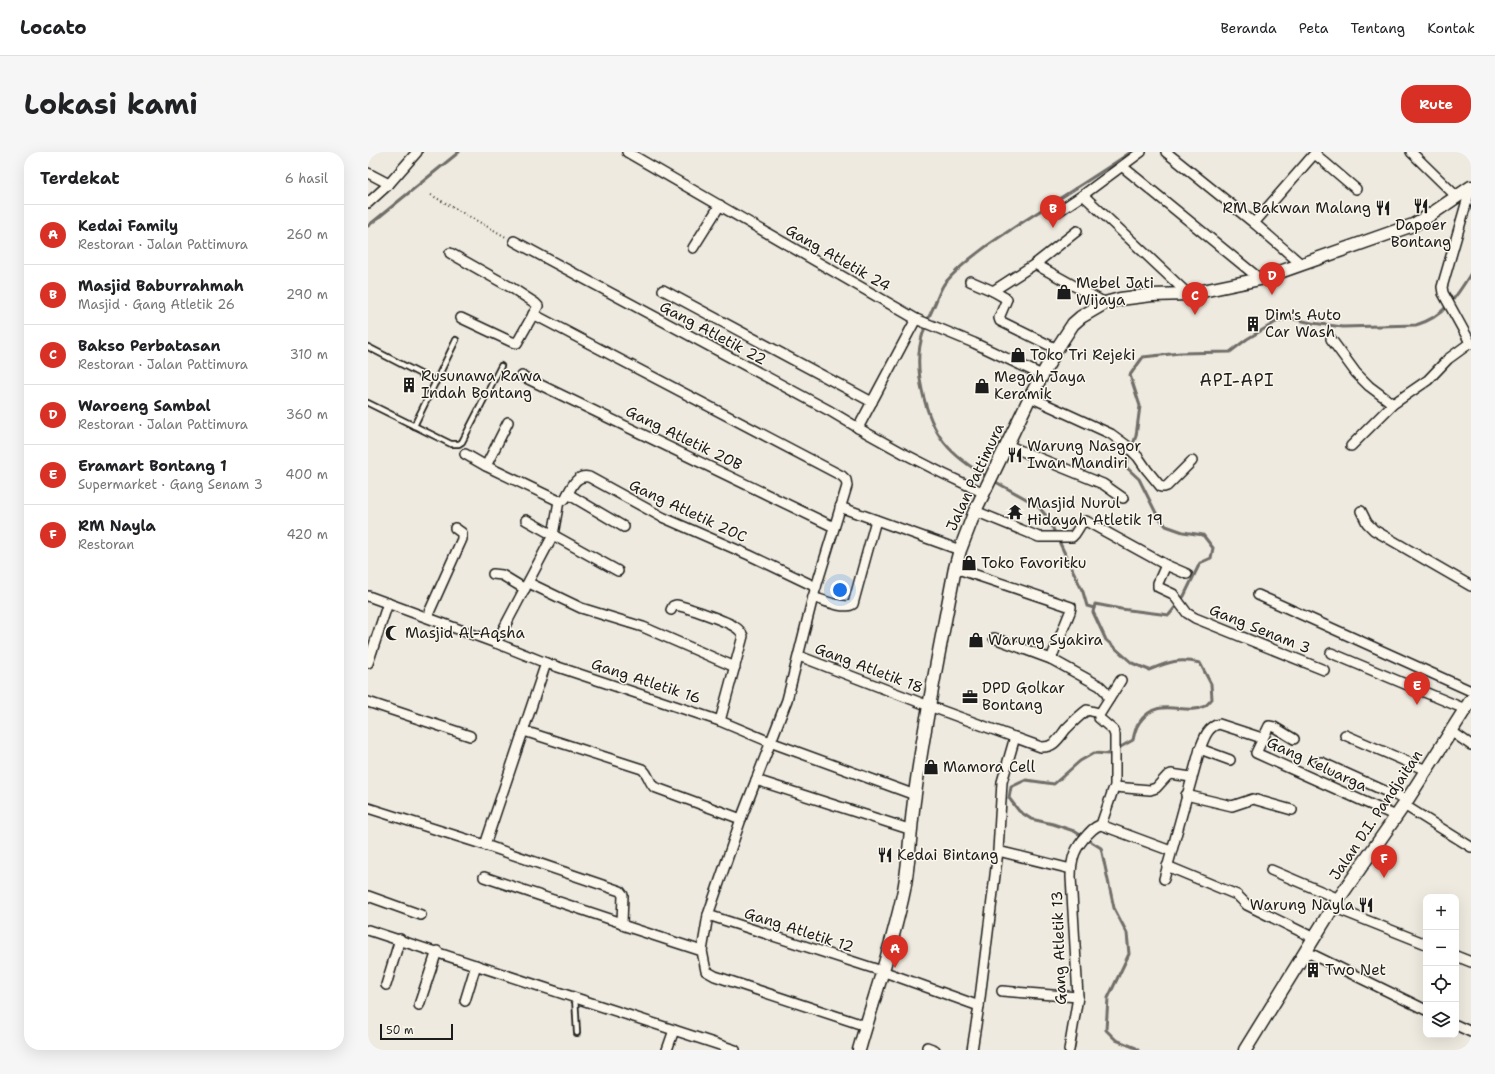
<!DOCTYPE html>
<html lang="id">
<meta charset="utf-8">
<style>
body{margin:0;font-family:"Shantell Sans",sans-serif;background:#f6f6f6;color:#202124}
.controls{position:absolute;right:12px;bottom:12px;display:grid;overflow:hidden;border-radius:8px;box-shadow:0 4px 16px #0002}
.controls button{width:36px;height:36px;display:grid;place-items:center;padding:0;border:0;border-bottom:1px solid #e0e0e0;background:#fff;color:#202124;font:20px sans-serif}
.scale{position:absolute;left:12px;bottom:10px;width:73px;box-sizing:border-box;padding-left:4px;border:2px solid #1c1c1c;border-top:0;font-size:11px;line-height:14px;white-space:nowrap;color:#1c1c1c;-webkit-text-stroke:3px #fbf7ec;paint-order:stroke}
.you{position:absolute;left:472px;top:438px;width:14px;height:14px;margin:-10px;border:3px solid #fff;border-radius:50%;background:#1a73e8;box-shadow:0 0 0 6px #1a73e833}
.badge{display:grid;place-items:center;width:26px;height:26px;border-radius:50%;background:#d93025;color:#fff;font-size:13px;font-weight:700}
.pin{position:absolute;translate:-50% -33px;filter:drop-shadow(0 1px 2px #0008)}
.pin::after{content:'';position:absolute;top:21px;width:14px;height:12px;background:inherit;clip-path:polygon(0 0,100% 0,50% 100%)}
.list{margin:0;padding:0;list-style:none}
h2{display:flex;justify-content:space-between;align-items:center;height:52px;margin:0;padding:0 16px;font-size:17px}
h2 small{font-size:13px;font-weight:400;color:#757577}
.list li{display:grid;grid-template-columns:26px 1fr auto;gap:12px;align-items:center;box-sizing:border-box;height:60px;padding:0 16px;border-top:1px solid #e0e0e0}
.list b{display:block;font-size:15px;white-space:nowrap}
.list p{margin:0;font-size:13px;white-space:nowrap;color:#757577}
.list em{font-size:13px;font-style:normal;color:#757577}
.icon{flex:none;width:22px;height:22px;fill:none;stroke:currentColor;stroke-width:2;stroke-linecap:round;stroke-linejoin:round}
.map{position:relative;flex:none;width:1103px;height:898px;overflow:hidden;border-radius:16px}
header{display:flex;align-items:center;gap:24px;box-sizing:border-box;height:56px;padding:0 20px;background:#fff;border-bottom:1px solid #e0e0e0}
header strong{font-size:19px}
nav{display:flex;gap:22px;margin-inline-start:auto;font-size:14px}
.intro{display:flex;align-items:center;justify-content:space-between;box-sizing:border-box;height:96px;padding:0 24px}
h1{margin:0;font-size:28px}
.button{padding:10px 18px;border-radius:16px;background:#d93025;color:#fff;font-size:14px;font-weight:700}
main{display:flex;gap:24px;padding:0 24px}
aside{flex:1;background:#fff;border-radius:16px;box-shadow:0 4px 16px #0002}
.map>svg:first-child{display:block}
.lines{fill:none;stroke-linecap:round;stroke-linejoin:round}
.stream{stroke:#6f6d69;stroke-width:3}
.lane-casing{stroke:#1c1c1c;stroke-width:8}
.street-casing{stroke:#1c1c1c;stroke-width:12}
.secondary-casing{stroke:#1c1c1c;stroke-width:15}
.path{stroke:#1c1c1c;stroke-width:2;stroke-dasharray:1 3;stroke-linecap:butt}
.lane{stroke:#fbf7ec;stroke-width:4.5}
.street{stroke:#fbf7ec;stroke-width:9}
.secondary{stroke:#fbf7ec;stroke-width:12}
.labels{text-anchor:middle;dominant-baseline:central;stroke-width:3;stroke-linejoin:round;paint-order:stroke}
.poi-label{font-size:15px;fill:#1c1c1c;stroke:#fbf7ec;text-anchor:start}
.street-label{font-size:15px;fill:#1c1c1c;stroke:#fbf7ec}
.quarter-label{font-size:17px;letter-spacing:1px;fill:#1c1c1c;stroke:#fbf7ec}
</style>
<header>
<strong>Locato</strong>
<nav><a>Beranda</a><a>Peta</a><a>Tentang</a><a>Kontak</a></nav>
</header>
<div class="intro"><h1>Lokasi kami</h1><a class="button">Rute</a></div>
<main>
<aside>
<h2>Terdekat<small>6 hasil</small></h2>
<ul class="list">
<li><span class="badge">A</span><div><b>Kedai Family</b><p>Restoran · Jalan Pattimura</p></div><em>260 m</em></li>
<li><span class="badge">B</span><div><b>Masjid Baburrahmah</b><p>Masjid · Gang Atletik 26</p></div><em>290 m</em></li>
<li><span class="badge">C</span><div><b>Bakso Perbatasan</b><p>Restoran · Jalan Pattimura</p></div><em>310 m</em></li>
<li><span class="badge">D</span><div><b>Waroeng Sambal</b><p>Restoran · Jalan Pattimura</p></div><em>360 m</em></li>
<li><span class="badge">E</span><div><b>Eramart Bontang 1</b><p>Supermarket · Gang Senam 3</p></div><em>400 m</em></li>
<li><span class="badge">F</span><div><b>RM Nayla</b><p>Restoran</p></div><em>420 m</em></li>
</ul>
</aside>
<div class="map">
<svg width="1103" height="898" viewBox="0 0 1103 898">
<rect width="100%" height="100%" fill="#eeeadf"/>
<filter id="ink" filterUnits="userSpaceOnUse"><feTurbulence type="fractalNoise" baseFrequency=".025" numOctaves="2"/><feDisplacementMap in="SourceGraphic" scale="8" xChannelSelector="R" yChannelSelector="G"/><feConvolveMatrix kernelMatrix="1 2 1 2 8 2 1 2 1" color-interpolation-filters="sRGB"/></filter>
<g filter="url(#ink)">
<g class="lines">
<!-- stream -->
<g class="stream">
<path d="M0,74L91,0"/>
<path d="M621,326C581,303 564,284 554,238C547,205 551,184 566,154C569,147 572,138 576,132C600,104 633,84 664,64C697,43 731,22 763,0"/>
<path d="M626,329L669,353L680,366L715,440L719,454L726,456"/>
<path d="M770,898L768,896L748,888L738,878L740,846L761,802L759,781L746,756L733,696L706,679L685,672L663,667L651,659L641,646L643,635L658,628L686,632L712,609L726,601L740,602L765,588C766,583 768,575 771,571C791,542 816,565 837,554C840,552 842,549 844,547L843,532L832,511C810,506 801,510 781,518L764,511L738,488L725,460L727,452L753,457L801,463L816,444L832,411L843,406L845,396L835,383L815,380L798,374L789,363L771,327L757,314L768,284L772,254L762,223L775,205L812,201L862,200L879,187L908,170L921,166L944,171L975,175L1048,173C1076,165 1089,144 1103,121"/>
</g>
<defs>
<g id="lane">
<path d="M0,195L68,230"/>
<path d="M0,251L83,292H91L94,290L133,214"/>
<path d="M46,274L88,188"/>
<path d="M207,845L209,881"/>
</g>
<g id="street">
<path d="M259,0L548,167L606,191L674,223"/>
<path d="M798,0L886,71L933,112"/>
<path d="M1043,0L1089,45"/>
<path d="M947,2L988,37"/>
<path d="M755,15L892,127"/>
<path d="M0,21L21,32"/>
<path d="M1103,35L1074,135L1075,141L1103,192"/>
<path d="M715,43L820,142"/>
<path d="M0,51L21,32L49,0"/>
<path d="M691,59L715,43L773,0"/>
<path d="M886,71L948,0"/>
<path d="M146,89L462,259C512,290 563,317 616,341"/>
<path d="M325,96L352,53"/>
<path d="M82,101L144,136L167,151L170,154L149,191L144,190L93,166"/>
<path d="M667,112L737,151"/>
<path d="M602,129L625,139L667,112L709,79"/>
<path d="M295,138L504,250"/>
<path d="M625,139L639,147L631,166L632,169L689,197"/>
<path d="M963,187L988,221L1001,234L1025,252"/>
<path d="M154,224L466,375"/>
<path d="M662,245L743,282L758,293L770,305L779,318L793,335H796L799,334L824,309"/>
<path d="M490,276L548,167"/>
<path d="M639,293L735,332L755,346"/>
<path d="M983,294L1025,252L1060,228L1080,207L1102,191"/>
<path d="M97,302L118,314L191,349"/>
<path d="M118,314L140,270"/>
<path d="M200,342L256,375"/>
<path d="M191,349L197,347C203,337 207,322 221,325L294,365L381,403L448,435"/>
<path d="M472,355L592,398"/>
<path d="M607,359L671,385H704C709,381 710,375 715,370L718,369L798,413L819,422"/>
<path d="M993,359L999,371L1006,378L1103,434"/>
<path d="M158,368L250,419"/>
<path d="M798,413L790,431V435L805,442L819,461L827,466L956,518"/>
<path d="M587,416L703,455L702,460L683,507L732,534L737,539L741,547"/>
<path d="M125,422L134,423L157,437"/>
<path d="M161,431L213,456L275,475L367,515"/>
<path d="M890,443L1103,539"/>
<path d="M0,444L128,491L178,511L352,569L402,590L547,643"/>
<path d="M445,445C455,448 476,458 485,452L508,368"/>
<path d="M303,458L305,454L308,453C318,455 359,469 367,475C371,477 373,480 375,484L352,569"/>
<path d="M59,465L94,387V381L87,376"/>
<path d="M626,486L683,507"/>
<path d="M128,491L185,383L191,349"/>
<path d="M963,501L1097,557"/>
<path d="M431,504L561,554L673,595C686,596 691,586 698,577C704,571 712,563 719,558L731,561"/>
<path d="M0,511L20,451"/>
<path d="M0,550L102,584"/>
<path d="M156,579L274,617C280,621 281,630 286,635L373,667L419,548L445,445L479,334L478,328L474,324L165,162"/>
<path d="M1083,579L1103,593"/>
<path d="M977,583L1058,618"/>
<path d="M926,587L906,575L901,574L888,601L1028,664"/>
<path d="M832,597C836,587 839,575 851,572L894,586"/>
<path d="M953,610L1017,639L1039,648"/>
<path d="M388,628L544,678"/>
<path d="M747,635V583L745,578L731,566V563L753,528"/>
<path d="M818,643L864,654L885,647L924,658"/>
<path d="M1036,653L1103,695"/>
<path d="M0,656L117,693L252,739L255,743L254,771L257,774L334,799L338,819L347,824L498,874"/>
<path d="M733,673L745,638L747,635L782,638L788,636L799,624L803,622L823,625"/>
<path d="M117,693L178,511"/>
<path d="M630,699L703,717"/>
<path d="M799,714L869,743L879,753L946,786"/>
<path d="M903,718L971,747"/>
<path d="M116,725L254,771"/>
<path d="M796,727L832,597L862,608"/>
<path d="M0,744L53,763"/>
<path d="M965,755L1058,792"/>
<path d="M340,763L514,819L611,854"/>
<path d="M0,778L367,898"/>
<path d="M334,799L340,763L373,667"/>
<path d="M937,799L1058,858"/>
<path d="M1088,804L1103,810"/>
<path d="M18,833L32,787"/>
<path d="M634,839L710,845"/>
<path d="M97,849L108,813"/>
<path d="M51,853L69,799"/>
<path d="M1088,873L1103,880"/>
<path d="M559,895L567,898"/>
<path d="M299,898L306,878"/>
<path d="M604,898L611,854L630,699L634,630L647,585"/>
<path d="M701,898L710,845L703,725C703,705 707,696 720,682C724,678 727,674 733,673L803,699"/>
</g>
<g id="secondary">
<path d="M491,898C506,845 525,792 536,738C542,706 542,674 547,642C557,566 573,491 587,416L592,398L607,359L662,245L690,195L705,172L713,165L737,151L752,147L784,143L820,142L892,127L1045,73L1059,65L1103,35"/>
<path d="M877,898L965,755L1036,653L1103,548"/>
</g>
</defs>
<!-- lane casing -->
<use href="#lane" class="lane-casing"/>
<!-- street casing -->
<use href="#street" class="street-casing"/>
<!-- secondary casing -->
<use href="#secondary" class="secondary-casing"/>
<!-- path -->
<path class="path" d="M63,43L138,85"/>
<!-- lane -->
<use href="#lane" class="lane"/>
<!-- street -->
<use href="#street" class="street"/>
<!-- secondary -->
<use href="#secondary" class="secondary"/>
</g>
</g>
<!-- icons -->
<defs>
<symbol id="restaurant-bare" viewBox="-9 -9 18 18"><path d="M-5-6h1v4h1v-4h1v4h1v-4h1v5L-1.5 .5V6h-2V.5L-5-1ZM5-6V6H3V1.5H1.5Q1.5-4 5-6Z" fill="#1c1c1c" stroke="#fbf7ec" stroke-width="2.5" paint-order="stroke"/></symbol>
<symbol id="shop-bare" viewBox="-9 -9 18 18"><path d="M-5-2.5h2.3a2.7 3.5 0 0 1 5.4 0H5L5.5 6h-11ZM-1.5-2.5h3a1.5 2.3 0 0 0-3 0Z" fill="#1c1c1c" stroke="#fbf7ec" stroke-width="2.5" paint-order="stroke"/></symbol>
<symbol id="building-bare" viewBox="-9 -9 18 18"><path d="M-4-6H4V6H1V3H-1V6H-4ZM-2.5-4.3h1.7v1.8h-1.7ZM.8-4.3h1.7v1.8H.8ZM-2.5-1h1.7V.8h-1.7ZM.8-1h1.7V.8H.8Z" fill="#1c1c1c" stroke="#fbf7ec" stroke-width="2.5" paint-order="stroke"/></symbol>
<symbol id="temple-bare" viewBox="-9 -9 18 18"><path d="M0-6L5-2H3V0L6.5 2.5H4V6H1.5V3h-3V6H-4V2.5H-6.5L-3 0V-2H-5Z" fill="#1c1c1c" stroke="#fbf7ec" stroke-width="2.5" paint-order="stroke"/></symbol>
<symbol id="mosque-bare" viewBox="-9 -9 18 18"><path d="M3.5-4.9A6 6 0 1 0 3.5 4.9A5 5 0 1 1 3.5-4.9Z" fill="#1c1c1c" stroke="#fbf7ec" stroke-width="2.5" paint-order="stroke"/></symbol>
<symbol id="office-bare" viewBox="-9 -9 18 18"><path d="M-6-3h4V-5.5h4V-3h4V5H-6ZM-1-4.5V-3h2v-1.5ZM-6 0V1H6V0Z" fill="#1c1c1c" stroke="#fbf7ec" stroke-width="2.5" paint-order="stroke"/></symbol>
</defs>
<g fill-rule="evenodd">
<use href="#restaurant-bare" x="1042" y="43" width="22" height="22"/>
<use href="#restaurant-bare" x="1004" y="45" width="22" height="22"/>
<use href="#shop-bare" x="685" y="129" width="22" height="22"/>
<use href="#building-bare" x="874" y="161" width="22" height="22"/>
<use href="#shop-bare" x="639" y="192" width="22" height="22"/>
<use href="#building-bare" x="30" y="222" width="22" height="22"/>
<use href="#shop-bare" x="603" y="223" width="22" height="22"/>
<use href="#restaurant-bare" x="636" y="292" width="22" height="22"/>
<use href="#temple-bare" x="636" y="349" width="22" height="22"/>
<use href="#shop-bare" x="590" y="400" width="22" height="22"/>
<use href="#mosque-bare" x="14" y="470" width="22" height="22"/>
<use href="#shop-bare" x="597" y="477" width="22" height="22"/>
<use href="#office-bare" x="591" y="534" width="22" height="22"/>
<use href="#shop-bare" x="552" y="604" width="22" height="22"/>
<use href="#restaurant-bare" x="506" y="692" width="22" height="22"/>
<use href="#restaurant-bare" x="987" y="742" width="22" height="22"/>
<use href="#building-bare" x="934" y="807" width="22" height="22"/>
</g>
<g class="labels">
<!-- poi labels -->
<g class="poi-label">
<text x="1003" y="56" text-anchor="end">RM Bakwan Malang</text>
<text x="1053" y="73" text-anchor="middle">Dapoer<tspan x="1053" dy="17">Bontang</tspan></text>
<text x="708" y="131">Mebel Jati<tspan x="708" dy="17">Wijaya</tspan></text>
<text x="897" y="163">Dim's Auto<tspan x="897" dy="17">Car Wash</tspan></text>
<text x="662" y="203">Toko Tri Rejeki</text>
<text x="53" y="224">Rusunawa Rawa<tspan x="53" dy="17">Indah Bontang</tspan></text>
<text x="626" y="225">Megah Jaya<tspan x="626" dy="17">Keramik</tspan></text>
<text x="659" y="294">Warung Nasgor<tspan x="659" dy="17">Iwan Mandiri</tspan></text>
<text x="659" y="351">Masjid Nurul<tspan x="659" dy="17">Hidayah Atletik 19</tspan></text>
<text x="613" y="411">Toko Favoritku</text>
<text x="37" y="481">Masjid Al-Aqsha</text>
<text x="620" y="488">Warung Syakira</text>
<text x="614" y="536">DPD Golkar<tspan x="614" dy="17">Bontang</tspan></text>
<text x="575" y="615">Mamora Cell</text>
<text x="529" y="703">Kedai Bintang</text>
<text x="986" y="753" text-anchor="end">Warung Nayla</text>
<text x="957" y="818">Two Net</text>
</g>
<!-- street labels -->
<g class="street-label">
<text transform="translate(470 106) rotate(30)">Gang Atletik 24</text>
<text transform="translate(345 181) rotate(28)">Gang Atletik 22</text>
<text transform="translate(316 286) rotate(26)">Gang Atletik 20B</text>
<text transform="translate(607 325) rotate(-65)">Jalan Pattimura</text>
<text transform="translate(320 359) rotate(25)">Gang Atletik 20C</text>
<text transform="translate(892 477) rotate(22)">Gang Senam 3</text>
<text transform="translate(501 516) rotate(21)">Gang Atletik 18</text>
<text transform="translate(278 529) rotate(18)">Gang Atletik 16</text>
<text transform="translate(949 612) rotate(25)">Gang Keluarga</text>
<text transform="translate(1008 663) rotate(-56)">Jalan D.I. Pandjaitan</text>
<text transform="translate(431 778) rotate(18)">Gang Atletik 12</text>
<text transform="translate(691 796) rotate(-92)">Gang Atletik 13</text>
</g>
<!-- quarter labels -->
<g class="quarter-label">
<text x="869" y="228">API-API</text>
</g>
</g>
</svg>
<div class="controls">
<button>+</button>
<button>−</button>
<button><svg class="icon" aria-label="locate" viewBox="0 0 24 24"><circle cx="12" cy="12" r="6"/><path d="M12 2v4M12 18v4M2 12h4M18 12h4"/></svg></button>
<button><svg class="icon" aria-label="layers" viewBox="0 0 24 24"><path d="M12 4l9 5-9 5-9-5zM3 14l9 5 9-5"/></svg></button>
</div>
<div class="scale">50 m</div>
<div class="you"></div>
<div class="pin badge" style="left:527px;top:816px">A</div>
<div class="pin badge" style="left:685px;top:76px">B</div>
<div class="pin badge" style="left:827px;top:163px">C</div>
<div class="pin badge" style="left:904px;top:143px">D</div>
<div class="pin badge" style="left:1049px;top:553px">E</div>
<div class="pin badge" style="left:1016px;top:726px">F</div>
</div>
</main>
